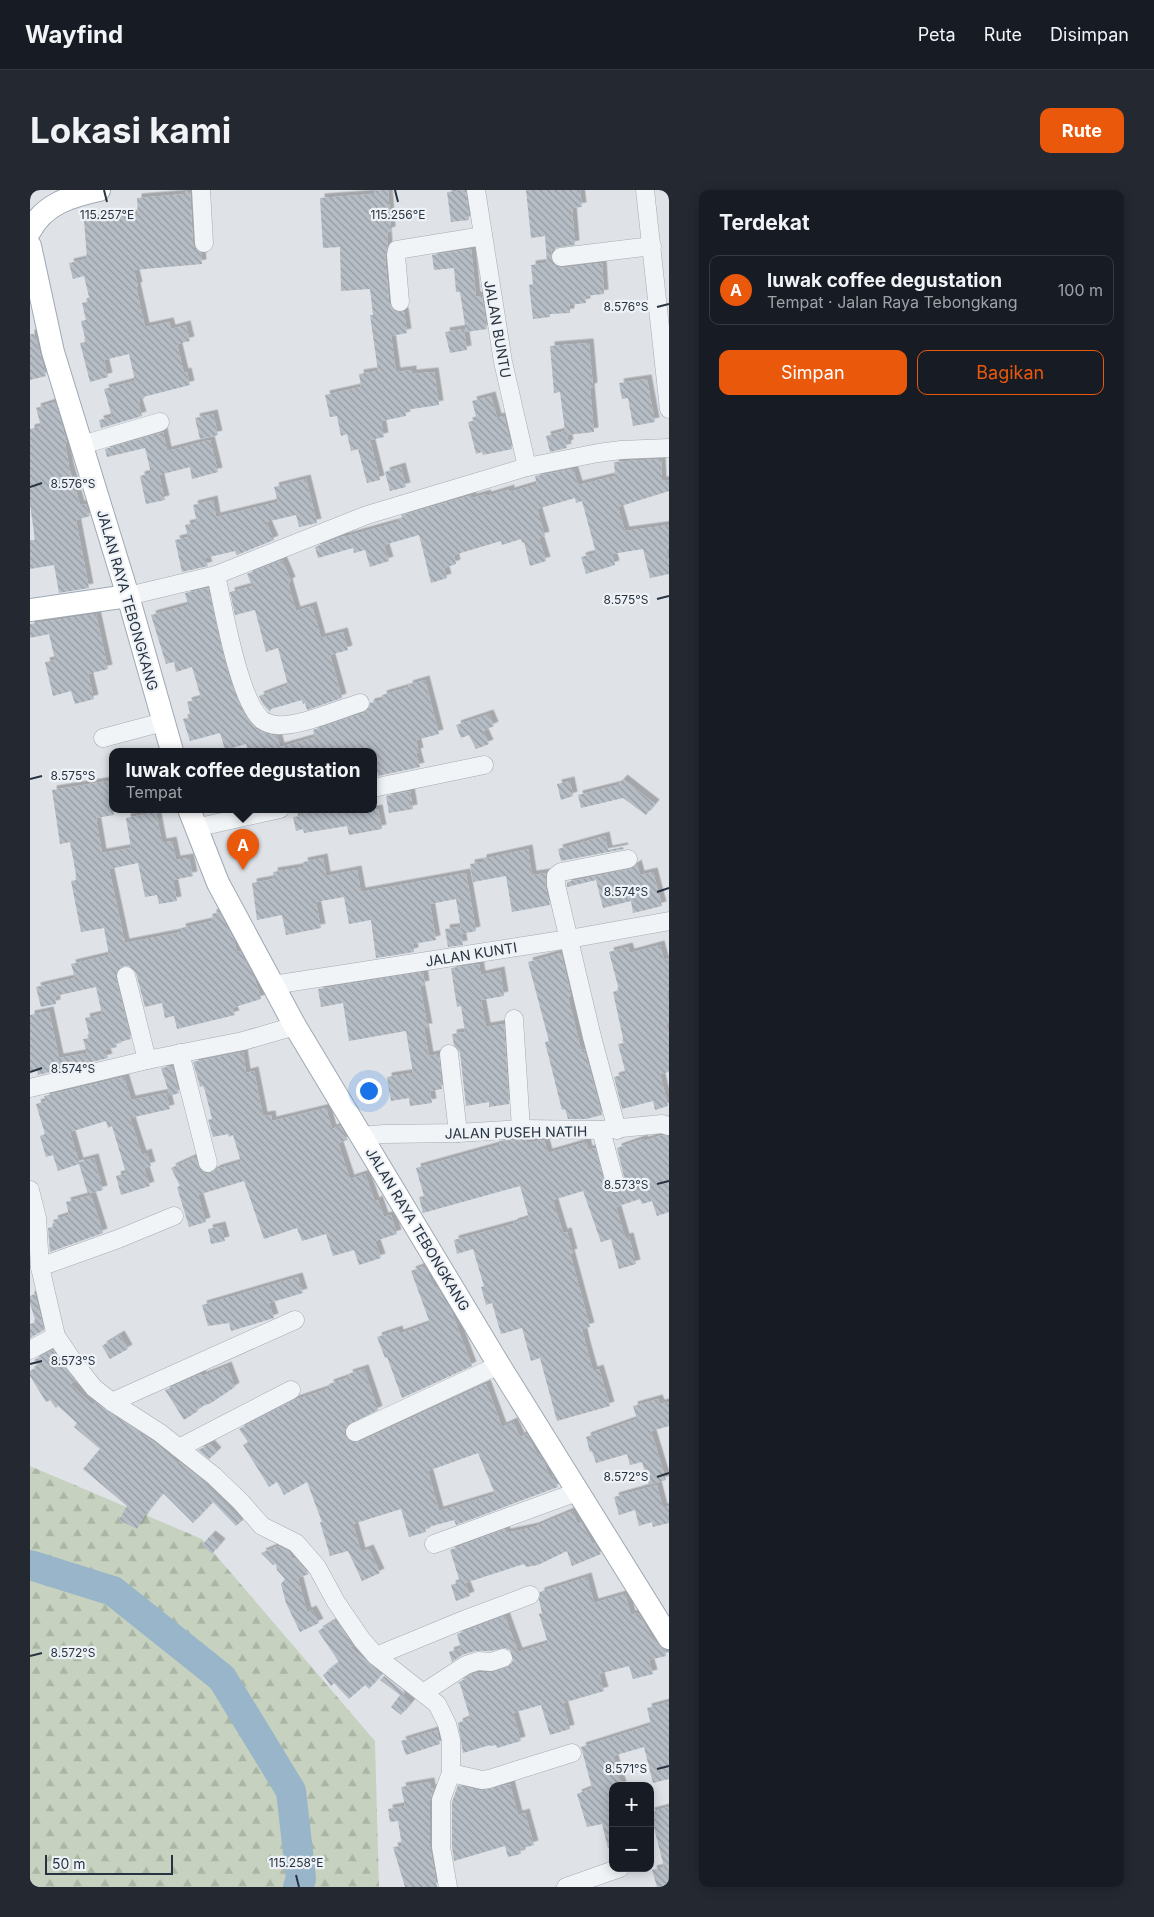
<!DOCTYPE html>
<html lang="id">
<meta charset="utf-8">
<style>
body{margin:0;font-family:Inter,sans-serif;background:#242831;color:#f1f3f6}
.controls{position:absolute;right:15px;bottom:15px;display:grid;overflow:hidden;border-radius:10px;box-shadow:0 2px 12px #0003}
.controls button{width:45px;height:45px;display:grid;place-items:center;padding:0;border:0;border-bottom:1px solid #363941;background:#171b24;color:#f1f3f6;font:25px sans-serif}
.scale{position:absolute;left:15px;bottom:12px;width:128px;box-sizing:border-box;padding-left:5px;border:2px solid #273340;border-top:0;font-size:14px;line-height:18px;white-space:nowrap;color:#273340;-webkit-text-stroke:4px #eef2f6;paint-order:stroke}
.you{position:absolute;left:338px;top:900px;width:18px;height:18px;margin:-12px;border:4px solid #fff;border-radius:50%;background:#1a73e8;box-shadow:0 0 0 8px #1a73e833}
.badge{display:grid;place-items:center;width:32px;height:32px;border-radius:50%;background:#ea580c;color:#fff;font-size:16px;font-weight:700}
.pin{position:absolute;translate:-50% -41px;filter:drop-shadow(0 1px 2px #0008)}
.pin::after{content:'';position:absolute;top:26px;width:18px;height:15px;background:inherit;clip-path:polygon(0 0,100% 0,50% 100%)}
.popup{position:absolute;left:79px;top:558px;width:268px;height:65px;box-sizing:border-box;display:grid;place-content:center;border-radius:10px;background:#171b24;filter:drop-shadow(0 1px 4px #0005);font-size:16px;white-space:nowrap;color:#9ea1a6}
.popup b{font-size:19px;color:#f1f3f6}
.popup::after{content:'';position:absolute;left:50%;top:100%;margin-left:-10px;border:10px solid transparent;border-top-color:#171b24}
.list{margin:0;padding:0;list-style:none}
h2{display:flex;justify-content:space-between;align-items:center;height:65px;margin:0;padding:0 20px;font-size:21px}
h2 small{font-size:16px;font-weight:400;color:#9ea1a6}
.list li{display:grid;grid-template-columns:32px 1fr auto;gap:15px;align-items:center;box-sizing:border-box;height:70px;margin:0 10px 10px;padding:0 10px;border:1px solid #363941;border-radius:10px}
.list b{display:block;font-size:19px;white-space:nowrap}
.list p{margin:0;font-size:16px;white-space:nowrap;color:#9ea1a6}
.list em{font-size:16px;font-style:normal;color:#9ea1a6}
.actions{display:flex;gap:10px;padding:15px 20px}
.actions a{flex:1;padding:11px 0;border:1px solid #ea580c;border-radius:10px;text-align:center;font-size:18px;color:#ea580c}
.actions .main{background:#ea580c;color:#fff}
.map{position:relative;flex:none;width:639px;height:1697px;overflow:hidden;border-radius:10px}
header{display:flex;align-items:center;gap:30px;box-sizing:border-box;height:70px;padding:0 25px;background:#171b24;border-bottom:1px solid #363941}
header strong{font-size:24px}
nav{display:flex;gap:28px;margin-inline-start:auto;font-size:18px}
.intro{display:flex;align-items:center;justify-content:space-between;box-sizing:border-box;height:120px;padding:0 30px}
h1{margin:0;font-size:35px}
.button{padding:12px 22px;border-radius:10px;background:#ea580c;color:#fff;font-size:18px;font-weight:700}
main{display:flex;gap:30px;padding:0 30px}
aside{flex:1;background:#171b24;border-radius:10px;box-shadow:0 2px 12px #0003}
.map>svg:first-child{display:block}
.forest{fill:url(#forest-firs)}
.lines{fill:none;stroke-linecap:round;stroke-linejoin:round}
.river{stroke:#98b5c9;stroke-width:30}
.building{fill:url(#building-back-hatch);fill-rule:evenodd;filter:url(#shadow)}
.minor-casing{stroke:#a4abb2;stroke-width:19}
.major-casing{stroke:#9ea9b4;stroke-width:24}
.minor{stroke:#f1f4f7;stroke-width:18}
.major{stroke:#fff;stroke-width:22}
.ticks{fill:none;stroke:#273340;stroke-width:2}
.labels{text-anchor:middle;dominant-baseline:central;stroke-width:4.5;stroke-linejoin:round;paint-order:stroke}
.street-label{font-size:14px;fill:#273340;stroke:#eef2f6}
.ticks-label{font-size:12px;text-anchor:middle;fill:#273340;stroke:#eef2f6;stroke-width:4.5;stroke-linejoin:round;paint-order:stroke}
</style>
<header>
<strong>Wayfind</strong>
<nav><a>Peta</a><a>Rute</a><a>Disimpan</a></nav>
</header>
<div class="intro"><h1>Lokasi kami</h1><a class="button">Rute</a></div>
<main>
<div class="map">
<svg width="639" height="1697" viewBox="0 0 639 1697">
<defs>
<pattern id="forest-firs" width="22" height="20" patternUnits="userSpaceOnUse" patternTransform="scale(1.25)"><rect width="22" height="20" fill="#c6d2bf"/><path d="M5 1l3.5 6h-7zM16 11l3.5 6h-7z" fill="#aab5a5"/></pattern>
<pattern id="building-back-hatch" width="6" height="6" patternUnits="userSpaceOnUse" patternTransform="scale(1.25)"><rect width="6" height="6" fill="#b6bdc5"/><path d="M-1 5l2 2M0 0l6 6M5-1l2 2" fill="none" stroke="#949aa1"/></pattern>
<filter id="shadow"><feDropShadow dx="4.5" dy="-4.5" stdDeviation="0" flood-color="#0004"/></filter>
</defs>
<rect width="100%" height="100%" fill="#dfe3e8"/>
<!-- forest -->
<path class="forest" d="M0,1276L172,1349L345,1551L349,1697H0Z"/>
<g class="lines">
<!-- river -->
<path class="river" d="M0,1375L83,1401L192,1488L261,1601L271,1689L268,1697"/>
</g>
<!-- building -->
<g class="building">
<path d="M358,0L361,41L357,42L358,55L355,66L359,113L365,121L374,122L377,143L361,146L366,182L382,180V184L404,182L409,215L375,220L376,226L351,231L354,247L340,250L350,290L337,293L328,259L321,261L317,244L311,246L307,226L300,227L295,205L331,197L329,184L348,181L340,125H343L340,99L311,101L310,57L293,58L290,8L344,4V1Z"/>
<path d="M436,0L439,30L421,32L417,2Z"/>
<path d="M496,0H550L552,17L542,18L545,55L525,58L521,62V69L526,77L532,78L572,73L574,104L555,106L556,113L540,115V123L520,124V127L503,129L499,95L503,94L501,75L517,73L515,46L501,48Z"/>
<path d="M155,1H160L163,54L165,59L171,63L172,74L104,80L108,96L106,97L115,137L139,132L141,139L156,135L160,151L147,154L154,183L157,182L160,195L109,208L110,212L108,213L112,226L71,238L69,230L82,227L74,199L105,191L99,164L74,170L78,187L60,192L50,153L56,152L51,131L56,130L52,113L60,111L54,86L43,89L39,73L57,69L54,30L108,24L107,8L155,4Z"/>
<path d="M441,59L446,106H452L457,139L436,142L430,102H426L424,78L404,80L402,65Z"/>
<path d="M434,139L437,160L420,163L415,142Z"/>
<path d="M0,144H4L7,152L16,186L0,190Z"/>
<path d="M559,153L563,197L560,198L564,242L537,245L539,254L536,255L537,258L520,262L516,246L535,241L530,202L524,203L520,156Z"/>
<path d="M617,189L625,232L603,236L598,208L592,209L589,193Z"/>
<path d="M461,206L467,228L474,226L482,259L453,265L452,262L446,264L438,232L447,230L442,211Z"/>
<path d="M25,212L37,253H35L39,277L50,315L56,314L60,326L46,330L59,398L29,403L24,375L0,379V350H5L0,314V239L11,236L6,218Z"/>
<path d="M183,224L188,245L170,249L165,228Z"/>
<path d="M133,242L137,261L180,250L188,282L162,289L160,277L129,285L135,310L116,314L110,286L121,283L115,258L77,267L75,259Z"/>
<path d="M631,269L632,291L639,290V301L588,317L595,341L639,335V358L636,359L639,372V384L620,388L613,359L582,364L585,375L556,384L551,367L566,363L552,311L546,313L545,308L507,319L515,346L509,348L516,371L500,376L494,352L492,353L491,349L472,355L471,351L424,365L426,374L414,378L417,388L401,393L389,345L354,355L359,371L340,377L335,360L324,363L323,358L288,368L285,357L314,346V347L368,332L367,329L374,327L373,325L442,305V308L456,304L457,306L480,299V302L507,294L505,286L543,279L548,295L585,286L584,272Z"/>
<path d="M371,277L376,297L360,301L355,282Z"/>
<path d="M276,289L287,333L269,337L266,325L236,332L244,350L207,365L205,361L175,368L178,376L152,382L145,350L158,347L155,335L167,332L163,315L183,310L186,327L248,312L244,297Z"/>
<path d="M252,370L261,391L258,393L266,421L282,416L291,448L313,442L318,460L300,465L312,508L277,520L275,513L273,514L272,510L241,519L240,522L233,514L229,506L258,495L248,458L236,462L225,420L205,425L200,402L222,396L217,384Z"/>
<path d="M178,398L199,487L214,524L226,539L237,544L247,546L250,557L285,547L283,540L333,523L338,520L340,513L353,510L352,505L379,497L378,495L395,490L409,544L386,550L389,562L386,563L390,577L348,586L343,568V561H218L216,554L195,560L190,543L160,551L153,529L161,527L157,512L171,508L162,477L146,482L144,472L136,474L121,425L158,415L155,403Z"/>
<path d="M66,424L78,479L58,484L64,509L45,514L41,501L23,506L15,472L25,470L19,444L0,448V434Z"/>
<path d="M459,524L464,536L453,541L459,554L446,559L439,545L431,548L426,535Z"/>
<path d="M593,589L625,614L616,625L593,608L551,618L548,605L588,595Z"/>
<path d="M78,591L84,625L66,628L72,663L101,658L96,628L126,622L132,653L142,651L146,670L159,668L163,686L143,690L147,711L129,714L127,705L115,707L108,673L79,679L95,753L152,742L151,738L183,731L182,724L189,722L204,750L207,762L210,761L225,790L231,809L202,818L205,825L147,839L144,826L135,828L132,813L115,817L106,783L99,776H93L86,783V789L101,849L86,853L87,857L75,860L78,868L8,885L7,880L0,882V825L19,821L29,868L57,863L53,849L60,848L55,828L72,824L66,797L25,806L26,814L11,817L6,797L45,788L41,774L79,765L74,738L51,742L41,691L47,690L40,652L30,654L22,600Z"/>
<path d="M540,591L543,606L531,610L527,594Z"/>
<path d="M380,601L383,619L359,623L356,606Z"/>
<path d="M270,619H332V622L348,619L352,639L319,645L317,636L274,643L273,639L266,641L263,627L271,626Z"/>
<path d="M575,646L578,660L593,657L594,659L531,671L528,659Z"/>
<path d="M498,659L502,685L516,683L515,695L520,715L482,722L476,686L443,692L440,674L452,672V669Z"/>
<path d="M293,668L296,686L327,680L331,702L436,683L446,741L432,744L426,709L400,714L406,750L383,754L384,762L346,768L341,730L319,734L314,707L286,712L291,738L256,745L252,725L227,730L222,693L244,689L243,682L274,677L273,672Z"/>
<path d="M607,674L610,685L623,682L632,716L603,723L601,711L573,718L566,690L537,697V692L600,679Z"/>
<path d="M430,737L433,755L418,757L415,739Z"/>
<path d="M630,755L634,770L639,768V800L636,801L639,813V832L636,833L639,846V882L630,884L638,916L625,920L623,911L592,919L584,887L596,884L588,854L594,853L583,802L589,800L579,762L598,757L600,763Z"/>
<path d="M531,763L541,806L538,807L551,860L554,859L572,925L556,929H538L535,919L532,920L515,852L519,851L498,772Z"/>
<path d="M449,774L451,785L470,781L474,806L451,810L456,837L474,834L479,914L459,917V912L436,916L430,863L424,855L422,844L435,842L431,816L427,817L421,778Z"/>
<path d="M393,782L395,795L390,796L398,838H394L399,866L409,864L412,899L400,901L402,913L380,916L379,908L361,911L357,887L383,883L376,841L319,851L313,813L291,817L288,799Z"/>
<path d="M213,862L216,883L224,881L233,926L241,925L242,931L296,918L302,939L310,936L318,950L308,953L320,989L335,984L345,1012L348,1010L354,1027L361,1025L367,1044L345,1051L351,1068L329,1075L324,1060L303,1066L296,1044L272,1051L267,1038L234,1049L214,991L168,1005L176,1032L159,1037L147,997L150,996L141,978L165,967L170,980L175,983H180L187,979L211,972L203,945L199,947L198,944L183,947L178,930L182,929L175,901L173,896L170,897L163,872Z"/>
<path d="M142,876L149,903L140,906L131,878Z"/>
<path d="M94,887L101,910L136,903L140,919L100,928L112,965L117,963L121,976L114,978L120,996L91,1005L86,986L96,983L82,936L78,938L76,931L40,942L49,972L64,968L73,1000L58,1004L49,974L28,981L23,965L16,967L10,946L15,944L6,914L16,911L14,906Z"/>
<path d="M632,945L639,946V1022L627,1026L622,1011L612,1014L610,1009L586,1017L595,1048L599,1047L606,1074L589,1079L581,1049L571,1052L553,1001L523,1010L533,1043L537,1042L543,1063L540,1064L560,1137L552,1139L556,1156L563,1181L569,1179L580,1216L527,1231L510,1168L501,1171L492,1138L471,1144L462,1113L456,1115L451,1097L454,1096L443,1059L427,1064L424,1050L483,1034V1033L499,1028L490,996L393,1023L389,1007L394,1006L386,978L469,955V951L496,950L497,953L514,950L518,963L556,952L558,960L565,958L577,1000L582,1003H587L593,1000L595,991L587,958L613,949L614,951Z"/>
<path d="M61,1005L73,1043L20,1062L18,1038L25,1036L23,1030L39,1025L36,1012Z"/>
<path d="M191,1036L195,1051L181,1054L178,1039Z"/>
<path d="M394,1076L405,1098L407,1097L422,1123L442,1176L372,1208L357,1167L355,1168L347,1147L368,1140L369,1144L400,1133L381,1081Z"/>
<path d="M268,1087L273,1103L239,1113L244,1128L201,1141L199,1133L178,1136L172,1115Z"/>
<path d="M5,1104L14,1140L0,1148V1134L6,1132L0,1114V1106Z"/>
<path d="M90,1145L98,1159L80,1169L72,1156Z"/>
<path d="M23,1160L45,1191L40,1194L63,1215L65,1212L124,1252L147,1273L149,1272L177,1294L213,1330L206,1336L183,1312L163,1333L133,1303L115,1325L107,1339L89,1330L97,1316L53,1279L70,1259L44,1237L47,1233L28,1216L26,1218L20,1210L16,1212L0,1186V1181L8,1176L4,1170Z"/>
<path d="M197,1176L205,1197L181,1213L167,1218L168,1221L154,1230L135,1200L171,1184L172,1186Z"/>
<path d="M334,1179L348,1220L317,1236L314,1242L316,1247L319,1251L329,1252L456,1194L472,1237L483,1232L490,1247L497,1244L507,1264H509L515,1274L519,1286L522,1285L528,1297L426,1335L424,1330L395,1338L396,1342L379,1347L371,1319L323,1334L331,1362L339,1359L350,1383L332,1391L318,1361L300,1366L290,1332H292L277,1292L254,1305L247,1292L239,1297L213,1255L218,1252L209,1239L264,1210L300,1198L299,1194L319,1187L318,1184ZM448,1263L465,1304L409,1321L398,1281Z"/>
<path d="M628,1209L630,1214L639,1212V1236L621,1241L636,1290L619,1295L612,1272L600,1275L597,1264L566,1273L562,1261L560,1262L556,1247L607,1229L603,1216Z"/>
<path d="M180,1254L187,1262L179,1269L168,1260Z"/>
<path d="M627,1295L633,1318L639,1316V1333L623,1337L622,1332L609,1336L605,1320L589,1325L584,1307Z"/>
<path d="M542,1321L548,1334L551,1332L562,1353H564L571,1364L542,1376L537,1361L508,1375L496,1377L494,1374L435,1393L440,1406L426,1411L421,1395L430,1392L420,1360L475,1339L476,1343L504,1337Z"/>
<path d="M181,1345L191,1353L182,1364L172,1355Z"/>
<path d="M248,1356L259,1362L262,1369L265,1368L279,1384L268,1388L277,1422L282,1420L289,1433L270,1442L256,1413L251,1394L255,1389L247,1380L246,1374L243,1375L231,1363Z"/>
<path d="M557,1387L564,1413L595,1404L601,1425L608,1423L623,1449H624L628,1455L635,1460L636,1466L619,1470L623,1484L603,1489L599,1476L569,1484L574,1501L533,1513L540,1539L520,1545L511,1515L483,1523L491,1551L467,1558L466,1555L460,1556V1555L433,1563L428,1533L440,1528L430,1494L428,1493L441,1485L449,1482H464L476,1478L481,1475L483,1470L480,1460L475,1458L460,1461H445L432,1465L422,1472L419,1462L431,1458L427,1444L475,1426L488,1462L518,1453L509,1424L512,1423L509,1410L510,1402Z"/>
<path d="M306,1430L323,1456L320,1457L352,1484L339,1499L335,1495L319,1509L304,1493L301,1496L293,1485L309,1472L288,1441Z"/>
<path d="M354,1486L375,1503L372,1506L381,1513L371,1525L361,1517L370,1505L350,1490Z"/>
<path d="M639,1512V1589L623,1593L614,1557L583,1566L592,1596H583V1658H578L572,1634L557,1637L547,1604L562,1598L551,1557L621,1535L617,1518Z"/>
<path d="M407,1540L410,1554L376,1565L371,1551Z"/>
<path d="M400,1592L401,1599L404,1598L400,1610V1657L407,1697H375L363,1657L372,1656L368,1631L360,1632L358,1619L375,1616L371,1597Z"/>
<path d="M480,1594L488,1625L495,1623L504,1655L490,1659L491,1664L478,1667L475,1656L424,1671L422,1656V1612L428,1595L451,1601Z"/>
<path d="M639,1617V1680H637L639,1697H627L622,1680L634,1677L620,1622Z"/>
</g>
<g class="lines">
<defs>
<g id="minor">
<path d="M171,0L174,53"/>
<path d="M446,0L473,172L497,277"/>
<path d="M615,0L639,219"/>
<path d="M531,67L622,56"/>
<path d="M370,112L366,65L367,60L453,46"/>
<path d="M52,255L130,232"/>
<path d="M186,385C193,416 209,511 232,530C235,532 242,535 246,535C269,537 307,520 330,513"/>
<path d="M98,406L186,385L337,325L497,277L568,263L591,260L639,258"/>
<path d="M73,548L133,532"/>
<path d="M343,598L454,575"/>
<path d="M165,638L250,619"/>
<path d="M96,786L117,870"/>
<path d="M243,795L539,749L639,731"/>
<path d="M484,829L491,939"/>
<path d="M150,863L178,973"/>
<path d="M419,864L428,943"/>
<path d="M0,898L117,870L213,851L265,836"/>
<path d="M571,940L585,993"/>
<path d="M587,940L562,847L526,695V686L531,682L598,669"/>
<path d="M332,946L354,944L428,943L491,939L571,940L632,934L639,936"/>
<path d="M0,1000L7,1028L10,1077L26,1146L45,1174L64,1198L82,1212L130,1243L184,1286L211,1312L232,1336L266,1353L287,1377L306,1412L332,1450L346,1466L407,1514L417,1534L421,1550V1583L411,1610V1657L418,1697"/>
<path d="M10,1077L88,1049L144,1026"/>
<path d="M0,1160L26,1146"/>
<path d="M82,1212L265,1130"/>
<path d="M325,1242L469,1175"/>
<path d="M149,1258L261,1200"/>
<path d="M404,1354L547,1302"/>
<path d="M346,1466L431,1431L500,1405"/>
<path d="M393,1503L436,1475L448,1471L461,1472L473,1468"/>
<path d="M421,1583L452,1590L459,1589L542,1563"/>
<path d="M536,1697L590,1678"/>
</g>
<g id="major">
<path d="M0,41C14,14 41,6 69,0"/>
<path d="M0,56L23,162L98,406L142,561"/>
<path d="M0,420L98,406"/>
<path d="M159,619L188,693L265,836L469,1175L639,1448"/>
</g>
</defs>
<!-- minor casing -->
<use href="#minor" class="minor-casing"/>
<!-- major casing -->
<use href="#major" class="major-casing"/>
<!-- minor -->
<use href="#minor" class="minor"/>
<!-- major -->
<use href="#major" class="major"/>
</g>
<!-- ticks -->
<path class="ticks" d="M74,0L77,12M365,0L368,12M627,117L639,114M0,297L12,293M627,409L639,406M0,589L12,586M627,702L639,698M0,882L12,878M627,994L639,991M0,1174L12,1171M627,1287L639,1283M0,1466L12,1463M627,1579L639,1576M266,1685L269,1697"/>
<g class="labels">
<!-- street labels -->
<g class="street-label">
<text transform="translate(468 139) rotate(80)">JALAN BUNTU</text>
<text transform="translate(98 410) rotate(74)">JALAN RAYA TEBONGKANG</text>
<text transform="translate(441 764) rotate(-9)">JALAN KUNTI</text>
<text transform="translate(486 942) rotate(-1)">JALAN PUSEH NATIH</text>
<text transform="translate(388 1039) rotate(59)">JALAN RAYA TEBONGKANG</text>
</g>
</g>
<g class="ticks-label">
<text x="77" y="29">115.257°E</text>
<text x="368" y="29">115.256°E</text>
<text x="596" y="121">8.576°S</text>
<text x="43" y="298">8.576°S</text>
<text x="596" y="414">8.575°S</text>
<text x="43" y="590">8.575°S</text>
<text x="596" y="706">8.574°S</text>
<text x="43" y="883">8.574°S</text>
<text x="596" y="999">8.573°S</text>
<text x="43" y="1175">8.573°S</text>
<text x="596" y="1291">8.572°S</text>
<text x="43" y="1467">8.572°S</text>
<text x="596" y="1583">8.571°S</text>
<text x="266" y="1677">115.258°E</text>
</g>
</svg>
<div class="controls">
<button>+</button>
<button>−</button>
</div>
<div class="scale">50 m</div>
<div class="you"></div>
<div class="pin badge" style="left:213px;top:680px">A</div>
<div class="popup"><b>luwak coffee degustation</b>Tempat</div>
</div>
<aside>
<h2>Terdekat<small></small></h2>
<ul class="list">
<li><span class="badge">A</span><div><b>luwak coffee degustation</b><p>Tempat · Jalan Raya Tebongkang</p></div><em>100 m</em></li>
</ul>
<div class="actions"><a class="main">Simpan</a><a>Bagikan</a></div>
</aside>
</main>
